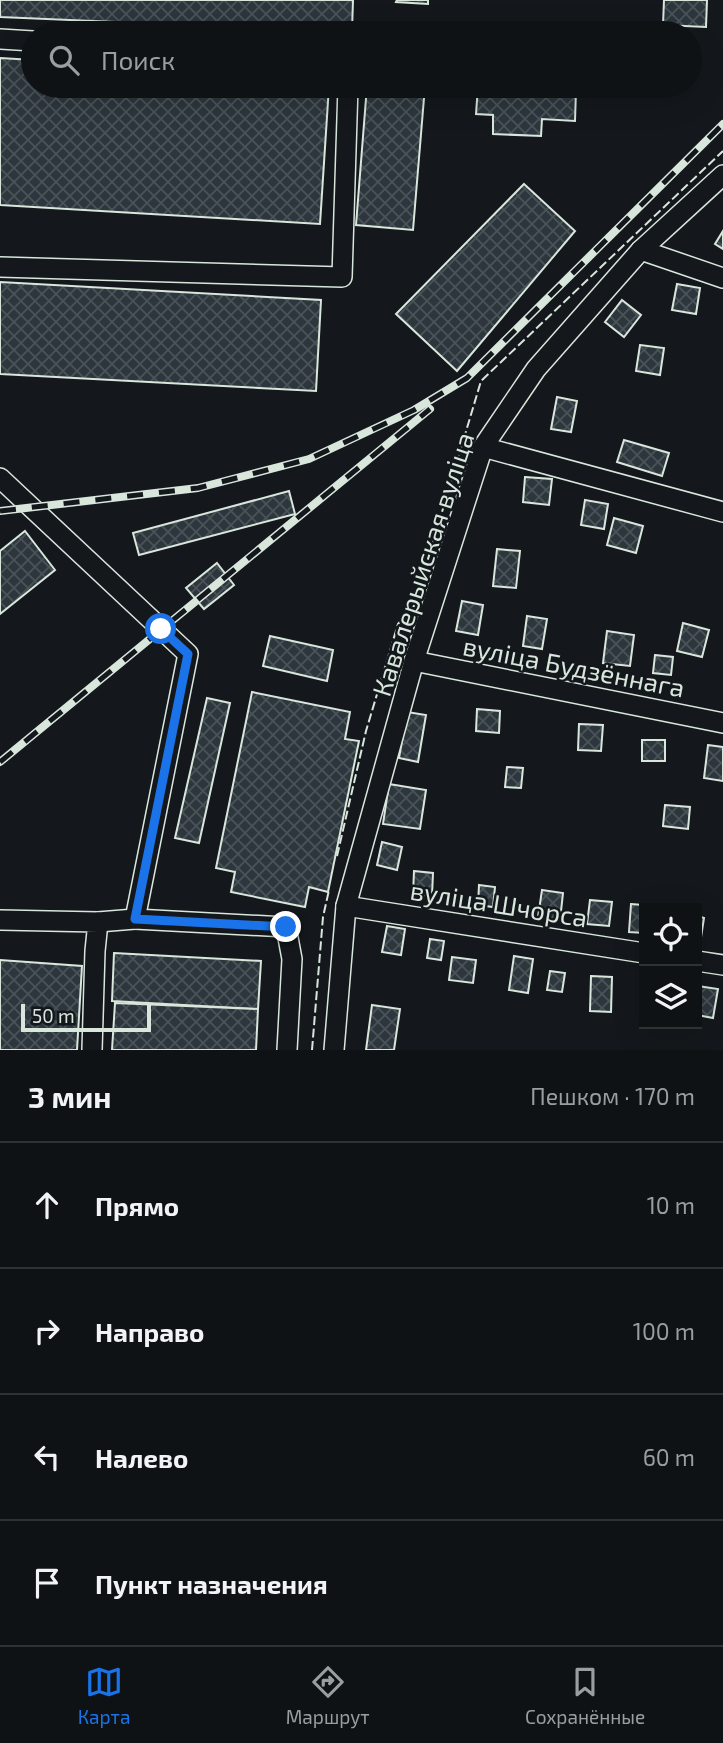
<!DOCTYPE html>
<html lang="ru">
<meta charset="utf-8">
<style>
body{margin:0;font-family:"Exo 2",sans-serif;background:#181b1e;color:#f1f3f6}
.controls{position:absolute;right:21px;bottom:21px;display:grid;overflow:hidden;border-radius:0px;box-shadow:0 7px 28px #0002}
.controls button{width:63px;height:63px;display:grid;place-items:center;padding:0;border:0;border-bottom:2px solid #2f3234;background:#0f1215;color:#f1f3f6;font:35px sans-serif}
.scale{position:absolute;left:21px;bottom:18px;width:130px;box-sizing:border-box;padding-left:7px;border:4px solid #d8e6dc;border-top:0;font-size:19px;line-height:24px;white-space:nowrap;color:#d8e6dc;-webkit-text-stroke:5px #14181c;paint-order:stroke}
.stop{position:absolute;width:21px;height:21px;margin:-16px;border:5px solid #1a73e8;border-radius:50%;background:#fff}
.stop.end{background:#1a73e8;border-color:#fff;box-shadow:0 2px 7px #0008}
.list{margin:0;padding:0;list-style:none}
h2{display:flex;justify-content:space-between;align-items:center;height:91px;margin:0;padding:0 28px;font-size:30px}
h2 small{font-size:23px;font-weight:400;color:#9b9ea0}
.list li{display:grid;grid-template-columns:46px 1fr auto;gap:21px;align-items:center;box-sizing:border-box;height:126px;padding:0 28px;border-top:2px solid #2f3234}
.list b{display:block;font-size:26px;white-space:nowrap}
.list em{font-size:23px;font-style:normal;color:#9b9ea0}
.icon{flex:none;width:38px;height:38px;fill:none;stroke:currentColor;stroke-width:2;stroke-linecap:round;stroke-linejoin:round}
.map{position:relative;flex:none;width:723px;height:1050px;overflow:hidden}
.search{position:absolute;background:#0f1215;box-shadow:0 7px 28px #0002;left:21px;right:21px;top:21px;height:77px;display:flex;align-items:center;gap:18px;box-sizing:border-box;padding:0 24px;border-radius:38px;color:#9b9ea0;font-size:26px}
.sheet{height:595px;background:#0f1215}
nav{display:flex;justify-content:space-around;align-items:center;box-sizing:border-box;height:98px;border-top:2px solid #2f3234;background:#0f1215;font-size:19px;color:#9b9ea0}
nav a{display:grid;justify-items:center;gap:4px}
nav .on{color:#1a73e8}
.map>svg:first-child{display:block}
.building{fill:url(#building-cross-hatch);stroke:#d8e6dc;stroke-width:2}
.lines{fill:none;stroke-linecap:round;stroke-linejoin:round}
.minor-casing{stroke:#d8e6dc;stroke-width:22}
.minor{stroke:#14181c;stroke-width:19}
.rail-casing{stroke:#d8e6dc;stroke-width:8}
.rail{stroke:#14181c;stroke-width:5;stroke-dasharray:16;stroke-linecap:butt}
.fence{stroke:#d8e6dc;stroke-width:2;stroke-dasharray:9 3.5;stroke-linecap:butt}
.route{stroke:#1a73e8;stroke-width:9}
.labels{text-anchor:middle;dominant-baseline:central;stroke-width:5;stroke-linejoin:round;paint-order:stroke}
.street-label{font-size:26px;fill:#d8e6dc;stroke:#14181c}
</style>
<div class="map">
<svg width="723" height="1050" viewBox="0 0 723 1050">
<defs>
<pattern id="building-cross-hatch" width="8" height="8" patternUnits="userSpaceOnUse" patternTransform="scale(1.75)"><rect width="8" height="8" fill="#2c363c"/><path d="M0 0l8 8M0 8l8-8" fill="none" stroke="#4a5358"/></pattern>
</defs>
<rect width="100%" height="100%" fill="#14181c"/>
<!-- building -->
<g class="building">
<path d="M0,0H353L352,32L0,17Z"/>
<path d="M397,0H428V4L396,2Z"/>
<path d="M664,0H707L706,27L663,25Z"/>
<path d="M0,58L33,60V86H329L320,224L0,205Z"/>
<path d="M367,86H425L413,230L356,225Z"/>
<path d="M478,86L576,90L575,121L542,119L541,136L493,134V115L476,114Z"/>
<path d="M524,184L575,231L457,371L396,314Z"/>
<path d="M723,231V249L715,244Z"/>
<path d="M0,282L321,300L316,391L0,374Z"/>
<path d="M677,284L700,288L696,314L672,310Z"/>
<path d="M622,300L641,315L624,337L605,322Z"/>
<path d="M640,345L664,348L660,375L636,371Z"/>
<path d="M557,397L577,401L571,432L551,429Z"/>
<path d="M624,440L669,453L662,476L617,462Z"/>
<path d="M525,477L552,479L549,505L523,502Z"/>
<path d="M289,491L295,514L139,555L133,533Z"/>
<path d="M585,500L608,504L604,529L581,525Z"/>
<path d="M614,518L643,526L636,553L607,545Z"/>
<path d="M25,531L55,570L0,614V551Z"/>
<path d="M497,549L520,551L516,588L493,586Z"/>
<path d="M217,563L234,585L204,609L186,588Z"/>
<path d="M462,601L483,605L478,635L456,631Z"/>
<path d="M527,616L547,619L542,649L523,646Z"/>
<path d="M683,623L709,630L702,657L677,651Z"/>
<path d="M607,631L634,635L630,666L603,663Z"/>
<path d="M270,636L333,650L327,681L263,666Z"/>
<path d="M655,655L673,657L671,675L653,673Z"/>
<path d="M252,692L350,712L345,739L359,741L328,892L309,887L305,907L231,892L235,872L216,868Z"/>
<path d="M207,698L230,703L199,843L175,838Z"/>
<path d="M477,709L500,711L499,733L476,731Z"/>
<path d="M407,712L426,715L418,762L399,758Z"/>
<path d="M579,724L603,725L601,751L578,750Z"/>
<rect x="642" y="740" width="23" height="21"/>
<path d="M708,745L723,747V781L704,778Z"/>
<path d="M507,767L523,768L521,788L505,787Z"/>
<path d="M389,784L426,790L420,829L383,824Z"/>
<path d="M665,805L690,807L688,829L663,826Z"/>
<path d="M382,842L402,847L397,870L377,865Z"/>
<path d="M414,871L433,873L432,896L413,895Z"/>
<path d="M479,885L495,887L493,907L478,905Z"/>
<path d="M542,890L563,893L560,920L538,917Z"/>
<path d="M590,900L612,902L609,926L587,924Z"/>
<path d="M631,904L655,906V908H644V933L629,932Z"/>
<path d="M697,916L704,918L700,944L697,943Z"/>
<path d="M387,926L405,929L401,955L382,952Z"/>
<path d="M430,939L444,941L441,960L427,958Z"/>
<path d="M114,953L261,961L258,1009L112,1001Z"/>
<path d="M514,956L533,959L528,993L509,990Z"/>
<path d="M452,957L476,960L473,983L449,980Z"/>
<path d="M0,960L82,966L77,1050H0Z"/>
<path d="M550,971L565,973L562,992L547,990Z"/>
<path d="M591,976L612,977L611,1012L590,1011Z"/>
<path d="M698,986L718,989L713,1018L697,1015Z"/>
<path d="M115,1003L258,1009L256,1050H112Z"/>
<path d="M372,1005L400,1009L394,1050H366Z"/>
</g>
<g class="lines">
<defs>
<g id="minor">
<path d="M0,39L33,41"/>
<path d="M641,250L723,278"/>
<path d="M0,267L342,277L348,86"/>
<path d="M483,447L723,512"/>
<path d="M0,478L188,654L135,919L286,927L292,959L287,1050"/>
<path d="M414,661L723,723"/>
<path d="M346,906L644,953"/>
<path d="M0,920L98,922L95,951L92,1050"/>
<path d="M98,922L135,919"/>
<path d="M697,961L723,965"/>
<path d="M334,1050L346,906L414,661L483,447L536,369L641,250L723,175"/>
</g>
</defs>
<!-- minor casing -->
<use href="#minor" class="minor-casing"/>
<!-- minor -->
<use href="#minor" class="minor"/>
<defs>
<g id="rail">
<path d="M0,511L198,488L309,459L414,410L467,378L723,124"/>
<path d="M0,762L430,409"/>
</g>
</defs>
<!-- rail casing -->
<use href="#rail" class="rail-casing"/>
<!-- rail -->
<use href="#rail" class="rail"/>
<!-- fence -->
<g class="fence">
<path d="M337,856L366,731L398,624L414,606L481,381L723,151"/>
<path d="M312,1050L323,917L329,890"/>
</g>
</g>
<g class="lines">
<!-- route -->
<path class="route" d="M161,629L188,654L135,919L286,927"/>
</g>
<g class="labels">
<!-- street labels -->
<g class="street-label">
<text transform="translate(422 564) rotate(-72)">Кавалерыйская вуліца</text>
<text transform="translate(574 666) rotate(11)">вуліца Будзённага</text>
<text transform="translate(499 903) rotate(9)">вуліца Шчорса</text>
</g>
</g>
</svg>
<div class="controls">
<button><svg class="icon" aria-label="locate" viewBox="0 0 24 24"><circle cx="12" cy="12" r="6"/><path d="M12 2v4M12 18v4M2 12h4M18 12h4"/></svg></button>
<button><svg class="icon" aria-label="layers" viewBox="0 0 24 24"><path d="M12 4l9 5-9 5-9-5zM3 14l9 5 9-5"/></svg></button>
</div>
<div class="scale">50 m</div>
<div class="stop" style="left:161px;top:629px"></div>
<div class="stop end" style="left:286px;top:927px"></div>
<div class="search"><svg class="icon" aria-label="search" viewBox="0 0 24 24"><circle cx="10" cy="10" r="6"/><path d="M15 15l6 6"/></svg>Поиск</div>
</div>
<section class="sheet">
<h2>3 мин<small>Пешком · 170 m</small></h2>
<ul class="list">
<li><svg class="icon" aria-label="ahead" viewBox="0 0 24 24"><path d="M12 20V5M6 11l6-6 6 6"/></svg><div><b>Прямо</b></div><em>10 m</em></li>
<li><svg class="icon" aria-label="right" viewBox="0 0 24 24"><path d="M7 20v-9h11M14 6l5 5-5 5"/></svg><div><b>Направо</b></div><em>100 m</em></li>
<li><svg class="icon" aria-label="left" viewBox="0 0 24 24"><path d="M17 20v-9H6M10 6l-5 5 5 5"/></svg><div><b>Налево</b></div><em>60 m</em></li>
<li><svg class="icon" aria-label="arrive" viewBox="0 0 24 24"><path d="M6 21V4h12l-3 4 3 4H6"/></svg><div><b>Пункт назначения</b></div></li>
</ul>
</section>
<nav>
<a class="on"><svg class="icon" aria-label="map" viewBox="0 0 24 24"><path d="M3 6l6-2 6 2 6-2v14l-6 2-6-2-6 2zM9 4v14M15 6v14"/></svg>Карта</a>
<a><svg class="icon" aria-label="directions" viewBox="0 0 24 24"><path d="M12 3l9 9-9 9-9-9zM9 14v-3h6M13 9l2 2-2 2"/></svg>Маршрут</a>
<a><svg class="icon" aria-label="saved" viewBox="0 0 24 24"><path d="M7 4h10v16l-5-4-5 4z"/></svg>Сохранённые</a>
</nav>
